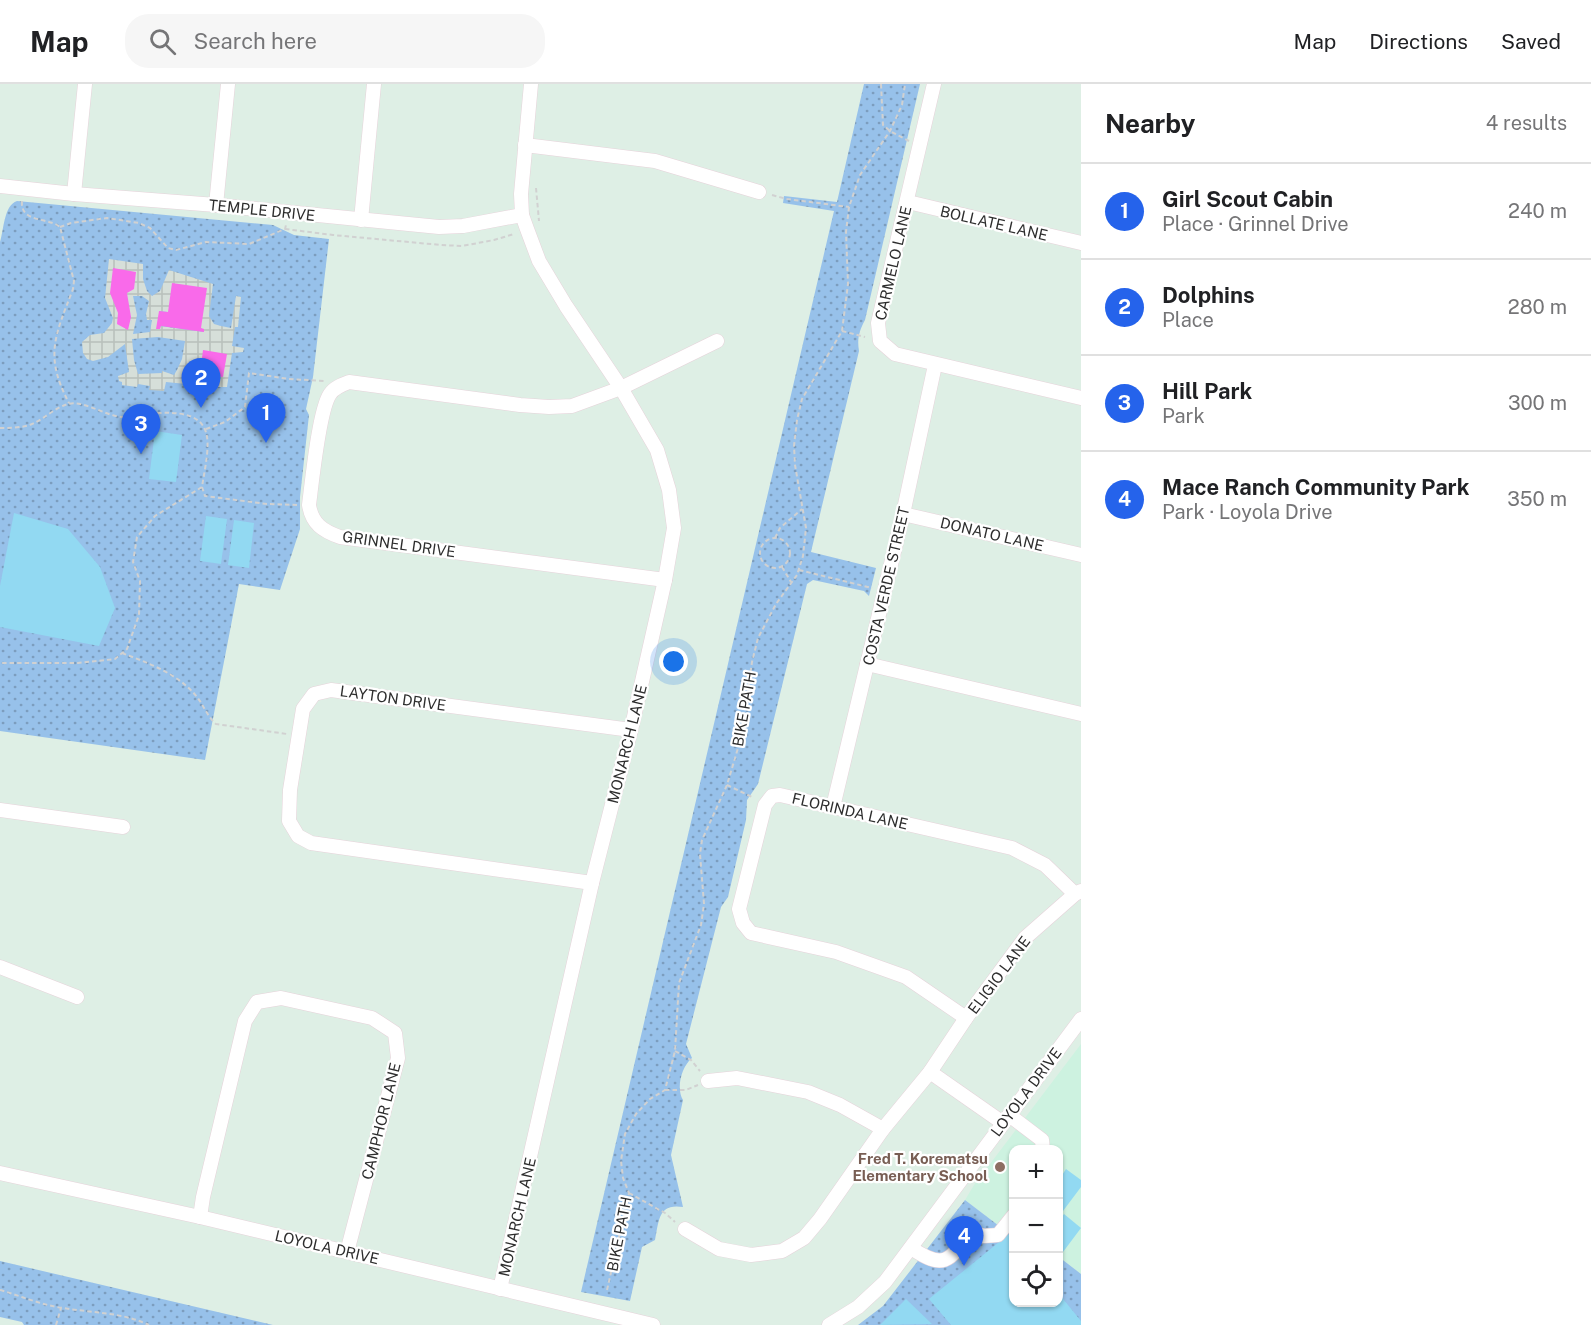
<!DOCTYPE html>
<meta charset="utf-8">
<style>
body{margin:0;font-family:"Public Sans",sans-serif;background:#f6f6f6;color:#202124}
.controls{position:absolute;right:18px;bottom:18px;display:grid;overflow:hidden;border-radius:12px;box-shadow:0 2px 4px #0004}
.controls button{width:54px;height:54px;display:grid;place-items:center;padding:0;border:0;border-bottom:2px solid #e0e0e0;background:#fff;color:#202124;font:30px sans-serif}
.you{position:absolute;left:674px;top:578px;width:21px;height:21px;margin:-15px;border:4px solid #fff;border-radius:50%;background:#1a73e8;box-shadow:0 0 0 9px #1a73e833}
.badge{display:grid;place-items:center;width:39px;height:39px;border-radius:50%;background:#2563eb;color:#fff;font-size:20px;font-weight:700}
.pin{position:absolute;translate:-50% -50px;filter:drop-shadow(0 2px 3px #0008)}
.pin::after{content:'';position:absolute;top:32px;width:21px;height:18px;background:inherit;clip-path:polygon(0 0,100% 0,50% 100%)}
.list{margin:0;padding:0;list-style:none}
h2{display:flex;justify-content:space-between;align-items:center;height:78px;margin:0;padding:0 24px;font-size:26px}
h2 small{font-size:20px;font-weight:400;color:#757577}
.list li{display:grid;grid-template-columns:39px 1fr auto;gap:18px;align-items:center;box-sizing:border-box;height:96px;padding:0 24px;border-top:2px solid #e0e0e0}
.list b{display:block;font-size:22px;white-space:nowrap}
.list p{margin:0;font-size:20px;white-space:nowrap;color:#757577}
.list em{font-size:20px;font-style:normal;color:#757577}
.icon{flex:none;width:33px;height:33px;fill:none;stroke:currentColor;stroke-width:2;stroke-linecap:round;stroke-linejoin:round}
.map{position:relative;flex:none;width:1081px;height:1241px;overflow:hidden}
header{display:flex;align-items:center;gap:36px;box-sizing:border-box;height:84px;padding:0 30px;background:#fff;border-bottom:2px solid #e0e0e0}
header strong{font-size:28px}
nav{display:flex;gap:33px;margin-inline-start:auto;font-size:21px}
.search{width:420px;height:54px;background:#f6f6f6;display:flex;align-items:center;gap:15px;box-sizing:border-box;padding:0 21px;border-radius:24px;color:#757577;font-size:22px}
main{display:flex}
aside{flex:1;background:#fff}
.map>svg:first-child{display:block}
.education{fill:#cdf2e0}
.park{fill:url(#park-dots)}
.pitch{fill:#92d9f2}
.plaza{fill:url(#plaza-grid);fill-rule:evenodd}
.water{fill:#f96aea}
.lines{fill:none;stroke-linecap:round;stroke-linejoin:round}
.minor-casing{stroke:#e6d3da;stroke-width:15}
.path{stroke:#d1d1d1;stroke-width:2;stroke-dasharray:4.5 3;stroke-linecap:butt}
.minor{stroke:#fff;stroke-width:14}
.education-dot{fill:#8d6e63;stroke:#fff;stroke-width:2}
.labels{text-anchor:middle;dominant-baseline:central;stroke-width:4.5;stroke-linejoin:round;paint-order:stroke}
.street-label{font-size:15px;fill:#2d2d2d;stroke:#fff}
.education-label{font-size:15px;font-weight:bold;fill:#785e54;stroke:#fff;text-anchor:end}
</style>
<header>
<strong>Map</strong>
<div class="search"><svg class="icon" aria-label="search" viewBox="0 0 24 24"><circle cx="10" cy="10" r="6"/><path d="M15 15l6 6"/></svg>Search here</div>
<nav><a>Map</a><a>Directions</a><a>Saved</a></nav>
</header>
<main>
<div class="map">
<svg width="1081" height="1241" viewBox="0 0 1081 1241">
<defs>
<pattern id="park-dots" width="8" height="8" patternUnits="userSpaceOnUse" patternTransform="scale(1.5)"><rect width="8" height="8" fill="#97c1ea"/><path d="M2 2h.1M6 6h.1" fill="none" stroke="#7c9dbe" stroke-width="1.8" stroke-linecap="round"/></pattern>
<pattern id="plaza-grid" width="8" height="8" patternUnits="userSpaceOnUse" patternTransform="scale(1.5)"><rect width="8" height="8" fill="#d6dfd9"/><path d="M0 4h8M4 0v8" fill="none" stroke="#b8c0bb"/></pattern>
</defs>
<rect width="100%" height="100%" fill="#deefe5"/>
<!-- education -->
<path class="education" d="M1081,960V1190L1059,1173L1058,1066H1014L1013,1140L1007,1148L965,1116L974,1101Z"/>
<!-- park -->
<g class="park">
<path d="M864,0H920L865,236C859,247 857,255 859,267L811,468L876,484L869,512L864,507L813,496L807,500L758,700L747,716L746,736L728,813L721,823L686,960L692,974C681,983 676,1005 683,1016L671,1071L683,1123C658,1119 659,1137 655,1156L642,1163L630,1217L581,1208L834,127L783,119L784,112L837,118Z"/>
<path d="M17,117L273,141L294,151L329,155L313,293L306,325L309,331L300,413V445L280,506L239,500L205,676L0,647V158C4,145 4,121 17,117Z"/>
<path d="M965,1116L1007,1148L1013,1140L1014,1218H1058L1059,1173L1081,1190V1241H858L883,1222Z"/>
<path d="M0,1177L273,1241H24L22,1238L0,1233Z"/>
</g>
<!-- pitch -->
<g class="pitch">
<path d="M155,347L182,351L176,398L149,395Z"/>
<path d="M14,429L68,445L100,483L115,524L99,562L0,543V502Z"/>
<path d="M206,432L227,435L221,480L200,477Z"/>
<path d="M234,436L254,439L249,484L228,481Z"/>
<path d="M1066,1085L1081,1096V1103L1063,1127L1059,1123V1096Z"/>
<path d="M1064,1130L1081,1144L1060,1172L1059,1170V1137Z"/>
<path d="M1009,1150L1013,1155L1014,1218H1058L1059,1210L1081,1237V1241H951L929,1215Z"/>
<path d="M906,1215L932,1240L880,1241Z"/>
</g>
<!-- plaza -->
<path class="plaza" d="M109,175L143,180V195L147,207L152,212L160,207L169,186L213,200L209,232L214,240L221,242L231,244L236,212L241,213L238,243H235L232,262L244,264L243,268L232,269L227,303H215L198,307L185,305L186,300L166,298L164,307L149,306L150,302L138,300L137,303L122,301V298L119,297L118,292L129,288L125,260L108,273L93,277L87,275L83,269L82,258L90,251L104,249L112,239L113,234L105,214ZM133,212H142L149,217L146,230L147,236H152L150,248L133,250L137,231ZM159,227L168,228L201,244L204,248L160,242ZM158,253L185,257L182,275L177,286L174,291L162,287V289L138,290L134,276L132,255Z"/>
<!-- water -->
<g class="water">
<path d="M113,184L136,188L134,205L127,209L131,233L128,246L117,240L118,229L110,209Z"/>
<path d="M172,199L207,204L201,244L204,245V248L161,242L160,245H156L159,227L168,228Z"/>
<path d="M203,266L227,270L223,293L200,290Z"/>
</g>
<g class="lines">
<defs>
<g id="minor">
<path d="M934,0L878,239L880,257L895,270L1081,314"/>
<path d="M525,61L655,77L759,108"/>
<path d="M0,102L74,110L216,121L439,143L463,142L522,131"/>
<path d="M74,110L85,0"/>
<path d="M908,118L1081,159"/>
<path d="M216,121L228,0"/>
<path d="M361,136L374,0"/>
<path d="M903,430L1081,471"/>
<path d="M665,496L340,453C323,447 312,440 309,421C312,398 319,326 330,310C334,304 341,301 349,298L520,321L549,323L572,322L621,304L717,257"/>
<path d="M867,580L1081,630"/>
<path d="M833,723L903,430L935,281"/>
<path d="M0,726L123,743"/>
<path d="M592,799L311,759L298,752L289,737L290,706L303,625L314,610L331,606L631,646"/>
<path d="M0,883L77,913"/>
<path d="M966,934L906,893L836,868L751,849L743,839L739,825L765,721L772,712L780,711L1012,764L1045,781L1075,810"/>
<path d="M930,988L1003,1039"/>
<path d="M708,997L737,994L808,1008L840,1021L883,1045"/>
<path d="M1009,1031L1042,1056L1043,1066"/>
<path d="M0,1089L200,1133L653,1241"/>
<path d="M200,1133L203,1113L245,937L257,918L281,914L372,934L395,949L398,974L347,1168"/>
<path d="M685,1145L719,1165L751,1171L782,1167L804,1154L820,1135L883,1045L930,988L966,934L1025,854L1075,810L1081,807"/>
<path d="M911,1164C944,1186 949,1178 970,1148L984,1152L998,1151L1014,1131"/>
<path d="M500,1205L592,799L631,646L665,496L674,444L669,406L657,366L621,304L566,222L539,177L527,145L522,131L521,110L531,0"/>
<path d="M829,1241L858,1223L885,1198L1081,935"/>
</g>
</defs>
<!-- minor casing -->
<use href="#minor" class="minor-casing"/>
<!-- path -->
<g class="path">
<path d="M881,0L883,41L890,47L909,57"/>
<path d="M536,104L539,137"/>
<path d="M772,111L787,115L849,123"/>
<path d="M22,117C20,139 48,133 60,143L74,197L73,205C55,252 44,272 69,319"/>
<path d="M60,143L71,139L107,134L139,139L150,144L168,164L176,166L206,158L249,160L285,145L286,141"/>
<path d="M285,145L333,151L441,161L462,162L494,156L514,150"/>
<path d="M842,247L865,253"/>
<path d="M0,344C10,344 22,344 32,340C44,335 56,323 68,320C83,316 106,332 122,333C134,333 147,330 159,329C220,326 209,359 202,403L155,432L137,453L133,478L140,497L139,531L127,565L115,575L78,579H0"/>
<path d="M206,345L225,338L245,323L249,289L289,295L325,297"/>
<path d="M202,403L205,412L267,420L297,421"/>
<circle cx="775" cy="469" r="15"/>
<path d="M775,454L780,444L802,425"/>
<path d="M782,483L791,498"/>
<path d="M799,486L872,504"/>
<path d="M122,569C148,579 179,590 197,613C204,622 207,632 216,640L287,650"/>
<path d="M727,701L754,714"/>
<path d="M675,967L691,976L700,987"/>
<path d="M665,1006H686L698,1001"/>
<path d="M629,1109L665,1129L675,1138"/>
<path d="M0,1206C21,1212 41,1221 63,1224C92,1229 122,1228 149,1241"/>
<path d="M607,1206L629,1109L623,1094L621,1077L625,1050L636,1030L650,1015L665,1006L675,967L679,899L701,841L704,820L700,770L702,756L727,701L741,654L752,578L758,554L776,520L797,491L803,472L806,444L795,381L794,362L797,336L802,315L842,247L848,200L846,148L849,123L860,91L890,47L902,21L905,0"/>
<path d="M56,1241L61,1224"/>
</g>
<!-- minor -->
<use href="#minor" class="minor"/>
</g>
<!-- markers -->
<circle class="education-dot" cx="1000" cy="1083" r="6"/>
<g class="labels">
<!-- street labels -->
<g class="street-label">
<text transform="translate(262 126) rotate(6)">TEMPLE DRIVE</text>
<text transform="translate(994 139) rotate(13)">BOLLATE LANE</text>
<text transform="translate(893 179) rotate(-77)">CARMELO LANE</text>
<text transform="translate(992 450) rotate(13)">DONATO LANE</text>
<text transform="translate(399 460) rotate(8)">GRINNEL DRIVE</text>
<text transform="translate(886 502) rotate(-77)">COSTA VERDE STREET</text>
<text transform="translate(393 614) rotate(8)">LAYTON DRIVE</text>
<text transform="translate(744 625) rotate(-80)">BIKE PATH</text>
<text transform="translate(627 660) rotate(-76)">MONARCH LANE</text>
<text transform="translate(850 727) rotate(13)">FLORINDA LANE</text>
<text transform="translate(999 891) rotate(-53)">ELIGIO LANE</text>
<text transform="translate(1026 1008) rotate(-53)">LOYOLA DRIVE</text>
<text transform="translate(381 1037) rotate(-76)">CAMPHOR LANE</text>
<text transform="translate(517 1133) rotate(-77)">MONARCH LANE</text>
<text transform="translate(619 1150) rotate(-79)">BIKE PATH</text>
<text transform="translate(327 1163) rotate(13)">LOYOLA DRIVE</text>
</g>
<!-- education labels -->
<g class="education-label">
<text x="988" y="1074">Fred T. Korematsu<tspan x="988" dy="17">Elementary School</tspan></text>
</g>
</g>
</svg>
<div class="controls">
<button>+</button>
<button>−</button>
<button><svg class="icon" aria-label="locate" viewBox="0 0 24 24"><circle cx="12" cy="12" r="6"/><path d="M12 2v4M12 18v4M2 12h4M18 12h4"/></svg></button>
</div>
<div class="you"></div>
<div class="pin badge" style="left:266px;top:359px">1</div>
<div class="pin badge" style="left:201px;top:324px">2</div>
<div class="pin badge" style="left:141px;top:370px">3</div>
<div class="pin badge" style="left:964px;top:1182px">4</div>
</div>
<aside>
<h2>Nearby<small>4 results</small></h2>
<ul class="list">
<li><span class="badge">1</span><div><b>Girl Scout Cabin</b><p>Place · Grinnel Drive</p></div><em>240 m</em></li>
<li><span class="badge">2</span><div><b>Dolphins</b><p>Place</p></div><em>280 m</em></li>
<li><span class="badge">3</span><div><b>Hill Park</b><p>Park</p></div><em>300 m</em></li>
<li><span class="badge">4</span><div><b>Mace Ranch Community Park</b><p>Park · Loyola Drive</p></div><em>350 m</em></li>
</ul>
</aside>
</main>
